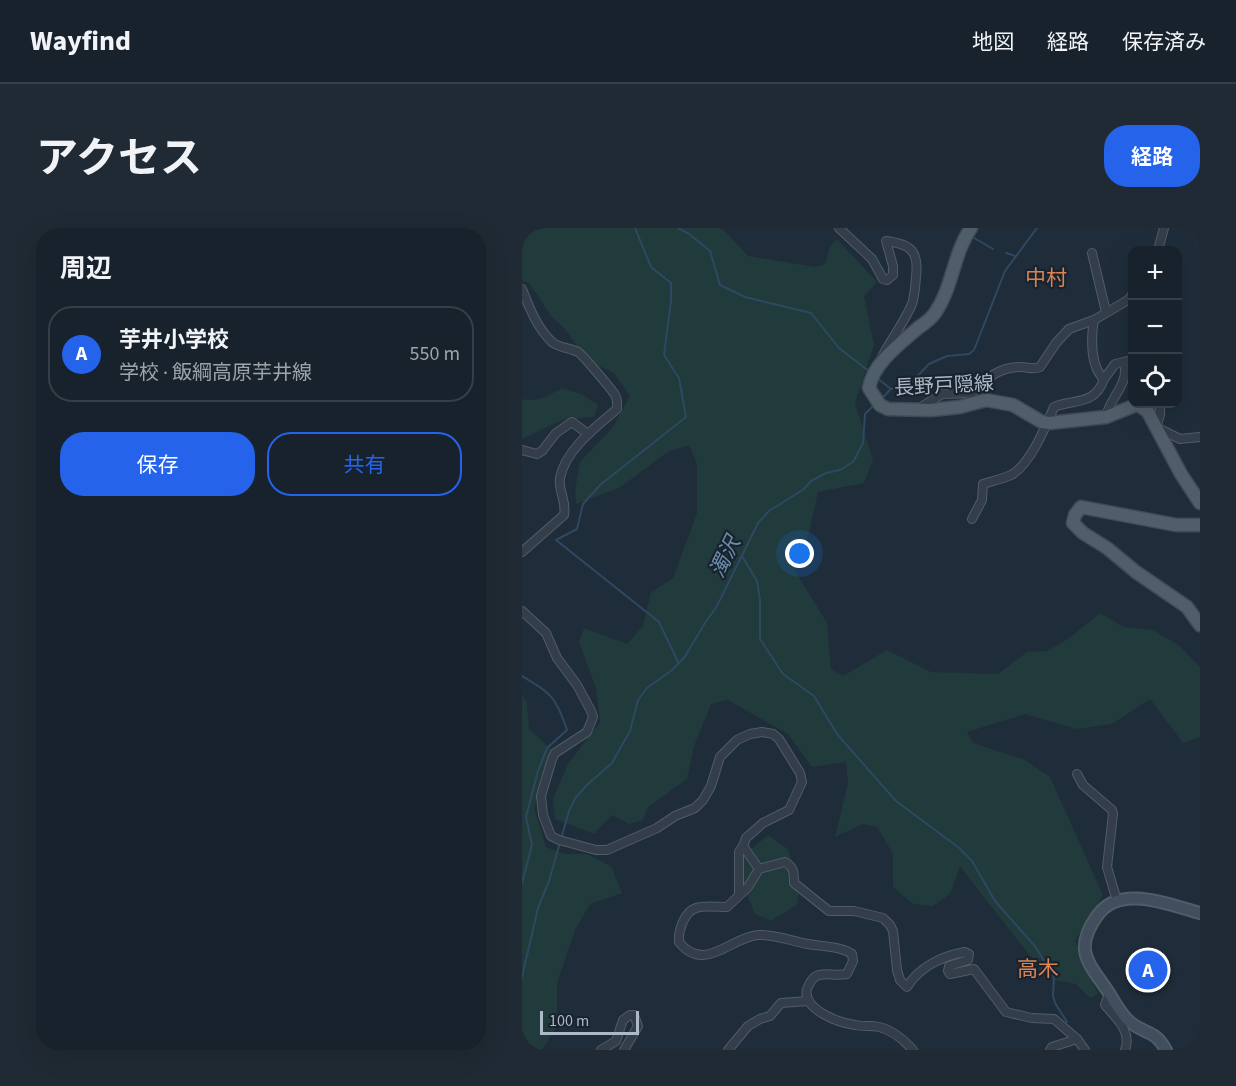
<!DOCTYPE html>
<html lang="ja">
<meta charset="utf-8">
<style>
body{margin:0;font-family:"Source Sans 3","Noto Sans JP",sans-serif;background:#202a34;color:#f1f3f6}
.controls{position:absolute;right:18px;top:18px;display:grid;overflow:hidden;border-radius:12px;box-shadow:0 6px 24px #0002}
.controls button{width:54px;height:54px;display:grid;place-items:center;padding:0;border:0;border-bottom:2px solid #363f48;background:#17222c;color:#f1f3f6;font:30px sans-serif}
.scale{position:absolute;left:18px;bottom:15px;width:99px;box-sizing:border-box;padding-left:6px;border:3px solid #adb9c7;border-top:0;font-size:16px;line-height:21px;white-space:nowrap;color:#adb9c7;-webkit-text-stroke:4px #18232e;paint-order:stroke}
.you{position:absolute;left:278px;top:326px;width:21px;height:21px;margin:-15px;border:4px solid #fff;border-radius:50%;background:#1a73e8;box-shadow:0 0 0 9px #1a73e833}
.badge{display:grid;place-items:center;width:39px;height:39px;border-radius:50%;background:#2563eb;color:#fff;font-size:20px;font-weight:700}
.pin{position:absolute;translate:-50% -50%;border:3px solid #fff;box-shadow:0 2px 6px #0006}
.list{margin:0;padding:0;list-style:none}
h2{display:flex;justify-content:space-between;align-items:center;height:78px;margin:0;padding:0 24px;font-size:26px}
h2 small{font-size:20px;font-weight:400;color:#9ea4a9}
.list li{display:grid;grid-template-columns:39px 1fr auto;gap:18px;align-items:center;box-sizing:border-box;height:96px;margin:0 12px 12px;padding:0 12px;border:2px solid #363f48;border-radius:24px}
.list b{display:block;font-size:22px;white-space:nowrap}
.list p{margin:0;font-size:20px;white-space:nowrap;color:#9ea4a9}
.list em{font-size:20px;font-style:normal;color:#9ea4a9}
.actions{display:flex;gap:12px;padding:18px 24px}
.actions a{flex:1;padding:14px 0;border:2px solid #2563eb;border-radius:24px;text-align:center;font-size:21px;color:#2563eb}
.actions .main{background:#2563eb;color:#fff}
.icon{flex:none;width:33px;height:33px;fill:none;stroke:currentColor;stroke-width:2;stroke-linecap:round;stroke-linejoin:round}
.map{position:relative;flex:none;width:678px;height:822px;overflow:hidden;border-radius:24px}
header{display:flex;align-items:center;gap:36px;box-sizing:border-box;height:84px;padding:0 30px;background:#17222c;border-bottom:2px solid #363f48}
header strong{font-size:28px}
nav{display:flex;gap:33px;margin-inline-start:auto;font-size:21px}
.intro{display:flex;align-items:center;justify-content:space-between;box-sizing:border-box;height:144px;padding:0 36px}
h1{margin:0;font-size:42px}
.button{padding:15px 27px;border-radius:24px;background:#2563eb;color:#fff;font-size:21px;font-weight:700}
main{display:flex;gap:36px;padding:0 36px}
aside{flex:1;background:#17222c;border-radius:24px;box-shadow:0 6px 24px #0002}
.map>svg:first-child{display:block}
.green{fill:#213a3b}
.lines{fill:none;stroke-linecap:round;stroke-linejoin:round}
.stream{stroke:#2f4861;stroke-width:2}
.minor-casing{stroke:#505c68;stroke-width:10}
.secondary-casing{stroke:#505c68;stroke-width:14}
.primary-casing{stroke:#3f4a57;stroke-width:15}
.minor{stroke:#333e4a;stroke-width:8}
.secondary{stroke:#404e5d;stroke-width:10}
.primary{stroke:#505e6a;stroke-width:12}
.labels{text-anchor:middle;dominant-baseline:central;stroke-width:4.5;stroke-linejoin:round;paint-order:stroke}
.street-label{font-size:20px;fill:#adb9c7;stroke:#18232e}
.neighbourhood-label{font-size:21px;fill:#dc8353;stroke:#18232e}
.water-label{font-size:21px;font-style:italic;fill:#6b8dad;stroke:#18232e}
</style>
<header>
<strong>Wayfind</strong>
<nav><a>地図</a><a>経路</a><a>保存済み</a></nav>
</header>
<div class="intro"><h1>アクセス</h1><a class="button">経路</a></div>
<main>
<aside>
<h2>周辺<small></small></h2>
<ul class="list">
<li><span class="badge">A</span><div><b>芋井小学校</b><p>学校 · 飯綱高原芋井線</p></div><em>550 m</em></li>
</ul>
<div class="actions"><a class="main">保存</a><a>共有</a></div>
</aside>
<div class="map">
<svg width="678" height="822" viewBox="0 0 678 822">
<rect width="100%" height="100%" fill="#1f2d3a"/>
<!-- green -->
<g class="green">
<path d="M0,0H197L203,3L226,28L294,39L303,36L308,18L315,11L355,54L342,68L352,117L333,175L351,232L342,255L296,264L282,327L272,341L305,395L309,441L321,448L365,422L409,444L476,446L505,424L525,423L547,410L578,385L602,399L631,402L658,418L678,439V509L661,515L628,471L590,496L555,501L503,486L445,504L451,515L503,532L528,549L581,667L553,713L576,766L568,770L554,756L526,751C497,712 466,676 438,638L428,666L411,678L391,676L371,659V626L355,599L341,596L313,609L326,555L324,534L290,539L266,506L206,472L189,476L172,518L165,551L126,579L121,592L107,596L90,587L72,606L33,591L31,571L46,536L78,494L74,460L57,414L62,400L105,416L121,398L129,364L151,350L175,285V236L167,217L146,224L97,260L54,276L53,263L58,234L90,200L108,168L92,145L66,133L42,100L30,89L7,55L0,52Z"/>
<path d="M40,160L59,166L76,177L72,189L40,192L0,211V171C15,175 27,167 40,160Z"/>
<path d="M0,467L5,475L7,501L33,525L12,580L24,619L43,626H65L89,638L100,665L68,676L53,702L35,755V798L20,822H0Z"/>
<path d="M246,607L266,621L278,656L275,677L249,693L233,686L215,645L221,628Z"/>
</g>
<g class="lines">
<!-- stream -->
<g class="stream">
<path d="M113,0L129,39L149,55V73L142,127L157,150L164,189L78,257L61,276L55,301L34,312L137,394L156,434"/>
<path d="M156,0L167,6L188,23L198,57L223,69L289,85L317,120L348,144"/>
<path d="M449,8L471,21"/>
<path d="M484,25L493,28"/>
<path d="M355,150L369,161"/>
<path d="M359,171L369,161L386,158L407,136L425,128L447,126L452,122L483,43L515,0"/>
<path d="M220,328L235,353L238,372V411L261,446L292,468L315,506L374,573L436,619L450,633L473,673L512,717L532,748L531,768L533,775L545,794"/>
<path d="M0,448C30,466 34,469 45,502L25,520L16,543L4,589L10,617L0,655"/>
<path d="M0,749L16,680L27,653L47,583L54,569L66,556L90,535L108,503L116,472L125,460L150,442L162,430L183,395L195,378L236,295L247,283L282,261L289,253L304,245L318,242L331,234L341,215L343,186L352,177"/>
</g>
<defs>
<g id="minor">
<path d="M317,0L350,31L361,51L365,52L371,47V38L364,13C389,16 397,23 394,49C393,58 393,67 390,76C382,95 369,111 360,129"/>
<path d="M636,22L642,0"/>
<path d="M570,25L584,84"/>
<path d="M0,61C7,79 15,100 30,114C37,120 48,120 56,124C60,126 91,163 93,167C96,171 95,176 95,181C75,198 43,222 38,250C36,263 45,273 42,287L0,324"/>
<path d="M572,92C569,109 568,139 582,151L593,136L610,132"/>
<path d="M638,176V187L634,199L658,211L678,209"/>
<path d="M396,181L420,166L450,165C464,150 478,139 499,139C506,139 511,142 518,139L534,115L547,101L572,92L606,72L610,67"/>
<path d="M584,189C587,170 608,156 602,135"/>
<path d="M0,222L15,226L20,223L34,205L50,194L66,206"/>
<path d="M450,291L460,272L461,256C470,253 480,251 489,247C508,237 524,198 532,179C551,171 573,178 582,151"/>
<path d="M0,383L24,405L35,430L55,457L69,483L71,489L65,504L33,525L30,531L19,568L21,587L29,608L37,612L74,622H85L135,600L153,588L173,580L181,572L189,558L198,529L215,512L228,506L240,504L251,506L257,511L278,545L280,554L267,582L241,595L224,610L221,618L237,641"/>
<path d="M555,546L561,557L590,582L591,586L585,639L595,673"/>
<path d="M217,666V624L221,618"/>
<path d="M587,766L583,777C594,790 610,803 603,822"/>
<path d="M79,822L94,813L101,792L108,787H112L116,798L102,822"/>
<path d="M206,822L226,798L238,791L248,788L259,775L287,773"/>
<path d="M391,822C382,812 370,802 357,799C349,797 341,799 333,797C318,795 280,782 285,761C287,756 291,748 297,747C306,745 315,748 325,746L331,733L330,726C327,724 325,723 322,722C311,718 297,718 286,716C269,713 253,706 236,707C209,709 182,746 157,714C156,703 162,684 174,680C183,677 196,679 205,679L226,659L237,641L263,634C272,639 272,645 272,655L307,683H332L361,690L368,697L371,703L375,742L378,752L385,759C397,739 420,728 443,724L447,726L446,732L427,738L426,743L428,746L452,741L484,784L510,790L532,791L555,811"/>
<path d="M528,822L530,819L555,811L563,822"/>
</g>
<path id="secondary" d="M644,822C633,802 625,807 609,795C599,787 594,776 587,765C568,736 550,723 575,688C597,655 648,677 678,685"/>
<g id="primary">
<path d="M449,0C431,26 431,59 413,85C409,91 402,96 396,100C378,116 351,135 347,160L358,177L366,181L409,182L438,179L464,172L491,177L520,194L527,195L584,189L614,177L618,178L626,184L659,246L678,275"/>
<path d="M678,297H654L559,279L553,287L551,295L561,305L585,320L614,344L665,379L678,397"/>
</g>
</defs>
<!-- minor casing -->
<use href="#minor" class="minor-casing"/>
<!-- secondary casing -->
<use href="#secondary" class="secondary-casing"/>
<!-- primary casing -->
<use href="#primary" class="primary-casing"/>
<!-- minor -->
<use href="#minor" class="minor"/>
<!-- secondary -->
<use href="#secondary" class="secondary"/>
<!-- primary -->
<use href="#primary" class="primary"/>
</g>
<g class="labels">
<!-- street labels -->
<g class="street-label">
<text transform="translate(422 158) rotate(-3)">長野戸隠線</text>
</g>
<!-- neighbourhood labels -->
<g class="neighbourhood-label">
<text x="524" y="50">中村</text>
<text x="516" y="741">高木</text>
</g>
<!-- water labels -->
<g class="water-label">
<text transform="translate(203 329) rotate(-64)">濁沢</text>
</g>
</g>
</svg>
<div class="controls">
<button>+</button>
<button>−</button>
<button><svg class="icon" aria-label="locate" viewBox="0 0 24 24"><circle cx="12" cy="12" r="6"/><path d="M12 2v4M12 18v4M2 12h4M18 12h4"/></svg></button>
</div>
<div class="scale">100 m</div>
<div class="you"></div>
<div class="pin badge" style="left:626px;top:742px">A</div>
</div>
</main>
